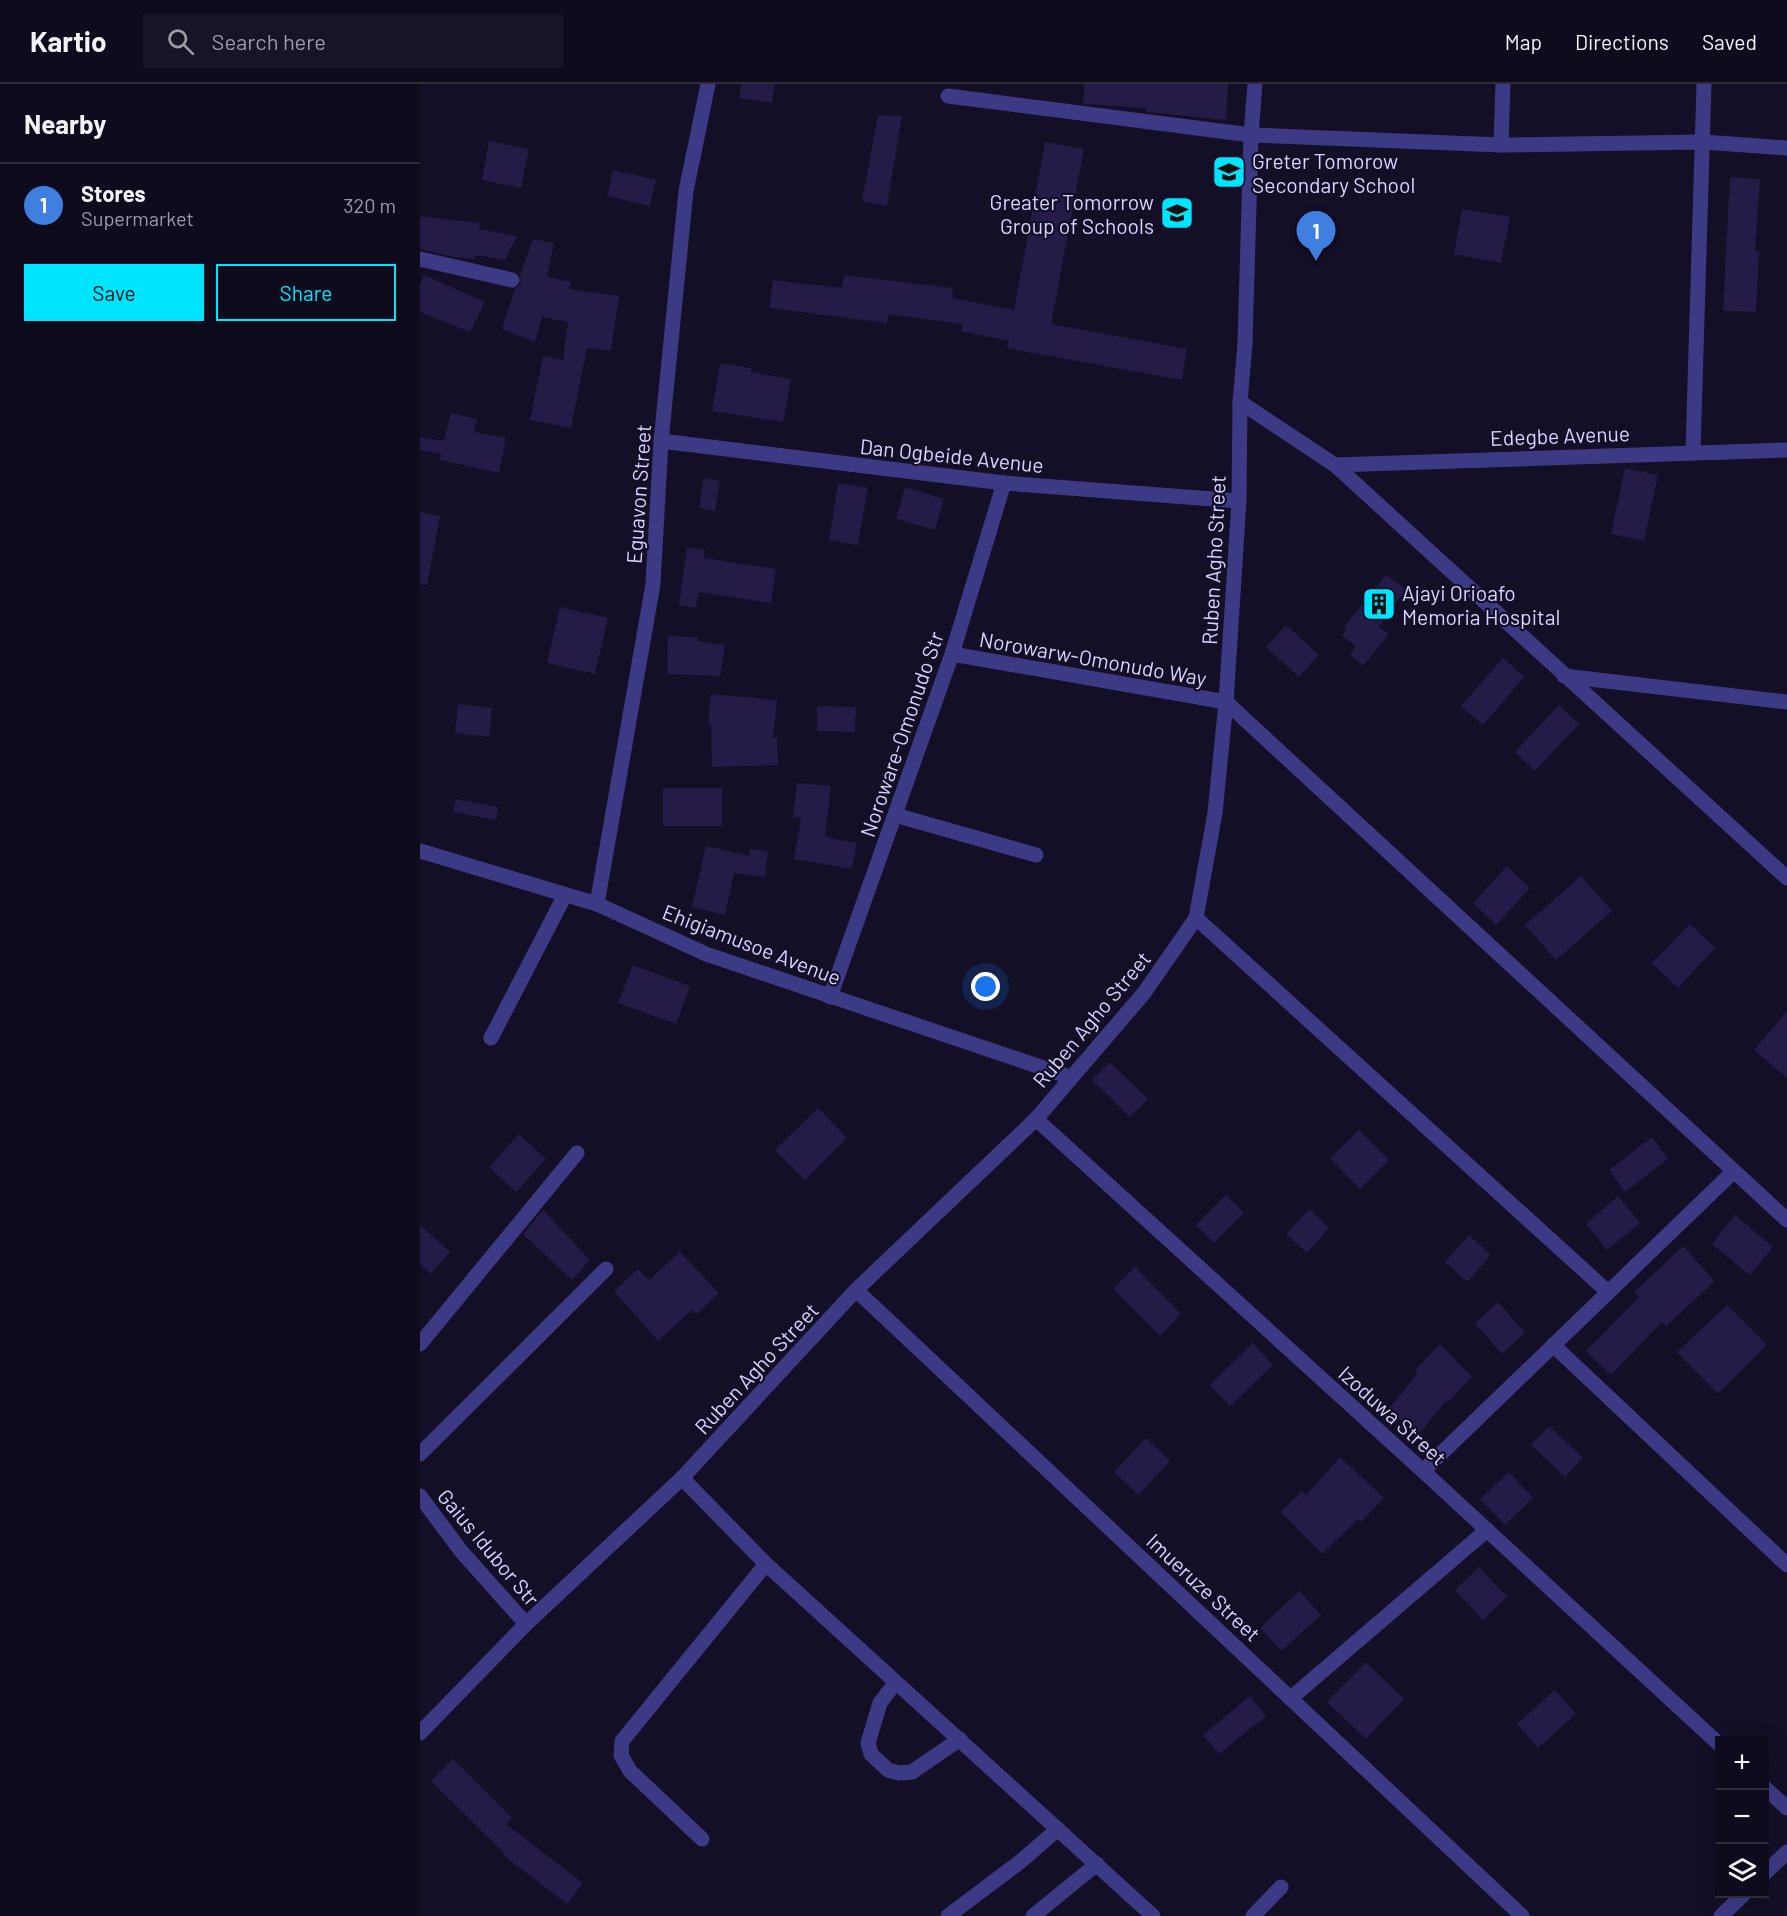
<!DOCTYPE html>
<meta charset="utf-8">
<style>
body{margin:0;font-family:Barlow,sans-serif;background:#171425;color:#f1f3f6}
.controls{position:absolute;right:18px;bottom:18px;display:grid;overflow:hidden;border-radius:0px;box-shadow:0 6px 24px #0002}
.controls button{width:54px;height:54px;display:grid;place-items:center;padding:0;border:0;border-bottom:2px solid #2e2b3b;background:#0e0b1c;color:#f1f3f6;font:30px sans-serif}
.you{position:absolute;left:566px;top:903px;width:21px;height:21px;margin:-15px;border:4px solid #fff;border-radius:50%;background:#1a73e8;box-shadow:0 0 0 9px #1a73e833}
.badge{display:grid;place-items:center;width:39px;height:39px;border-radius:50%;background:#00e5ff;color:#fff;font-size:20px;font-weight:700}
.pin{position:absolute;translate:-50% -50px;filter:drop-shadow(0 2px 3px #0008)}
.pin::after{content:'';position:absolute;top:32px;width:21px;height:18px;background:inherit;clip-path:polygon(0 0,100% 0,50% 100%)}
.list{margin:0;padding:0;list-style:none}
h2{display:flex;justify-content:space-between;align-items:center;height:78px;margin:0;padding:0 24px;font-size:26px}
h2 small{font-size:20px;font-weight:400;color:#9b9ba3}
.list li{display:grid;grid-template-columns:39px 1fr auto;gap:18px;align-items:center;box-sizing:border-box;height:84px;padding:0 24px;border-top:2px solid #2e2b3b}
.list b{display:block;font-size:22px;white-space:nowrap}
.list p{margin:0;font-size:20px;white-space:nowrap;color:#9b9ba3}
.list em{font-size:20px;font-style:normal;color:#9b9ba3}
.actions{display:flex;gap:12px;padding:18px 24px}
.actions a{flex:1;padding:14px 0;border:2px solid #00e5ff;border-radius:0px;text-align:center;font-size:21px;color:#00e5ff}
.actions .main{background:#00e5ff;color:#111}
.icon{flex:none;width:33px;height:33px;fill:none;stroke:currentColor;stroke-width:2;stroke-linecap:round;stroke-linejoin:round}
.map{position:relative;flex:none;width:1367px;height:1832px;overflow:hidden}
header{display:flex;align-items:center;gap:36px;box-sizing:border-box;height:84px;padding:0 30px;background:#0e0b1c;border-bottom:2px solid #2e2b3b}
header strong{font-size:28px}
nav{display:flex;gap:33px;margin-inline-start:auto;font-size:21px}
.search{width:420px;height:54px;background:#171425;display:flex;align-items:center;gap:15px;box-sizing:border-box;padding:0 21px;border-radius:0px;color:#9b9ba3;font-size:22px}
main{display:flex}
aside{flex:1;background:#0e0b1c}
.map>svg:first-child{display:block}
.building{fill:#241b47}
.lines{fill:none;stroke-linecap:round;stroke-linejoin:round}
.minor{stroke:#3d3a85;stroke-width:15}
.labels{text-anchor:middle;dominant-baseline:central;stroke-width:4.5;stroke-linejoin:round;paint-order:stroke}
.poi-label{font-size:21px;fill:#d9d4ff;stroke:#130f26;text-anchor:start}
.street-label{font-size:21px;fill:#d9d4ff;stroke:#130f26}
</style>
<header>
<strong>Kartio</strong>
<div class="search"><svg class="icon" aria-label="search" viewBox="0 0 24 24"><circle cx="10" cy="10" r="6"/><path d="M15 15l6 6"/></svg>Search here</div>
<nav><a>Map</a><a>Directions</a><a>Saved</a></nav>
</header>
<main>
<aside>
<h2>Nearby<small></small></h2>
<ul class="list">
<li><span class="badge" style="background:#3f7fe0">1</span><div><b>Stores</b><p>Supermarket</p></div><em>320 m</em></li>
</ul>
<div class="actions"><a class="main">Save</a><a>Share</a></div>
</aside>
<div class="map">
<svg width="1367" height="1832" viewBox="0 0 1367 1832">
<rect width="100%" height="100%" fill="#130f26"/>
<!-- building -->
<g class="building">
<path d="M321,0H355L352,19L319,14Z"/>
<path d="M664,0H808L806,36L726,28V24L663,20Z"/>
<path d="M458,31L482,32L467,122L442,117Z"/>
<path d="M69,57L109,65L101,104L62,96Z"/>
<path d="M625,58L664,65L631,240L767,265L762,296L587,264L589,257L541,247L542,240L468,230L467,239L349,224L353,196L422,204L424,191L533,204L532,214L594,226Z"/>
<path d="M193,86L236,96L230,122L187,112Z"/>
<path d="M1310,93L1340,95L1335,167H1339L1336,228L1303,227Z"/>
<path d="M1042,125L1090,133L1081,179L1034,170Z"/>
<path d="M0,132L60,139L59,145L97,152L85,176L56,171L55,175L33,173L0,165Z"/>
<path d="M113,155L134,159L127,193L151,198L149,205L199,212L191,267L167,264L151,344L110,336L123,272L143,276L148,238L122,233L115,258L82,245L95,205L101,199L100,191Z"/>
<path d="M4,191L65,218L50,248L0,228V201Z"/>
<path d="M300,279L331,284V288L371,295L363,338L292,327Z"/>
<path d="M31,329L57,335L54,348L86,354L79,389L20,376L21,370L0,366V353L24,357Z"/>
<path d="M1205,384L1238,391L1224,457L1191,450Z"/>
<path d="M284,394L300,397L295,427L279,424Z"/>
<path d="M418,399L448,404L438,461L409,456Z"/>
<path d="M485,403L524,415L515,446L476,435Z"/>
<path d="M0,428L20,432L7,501L0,500Z"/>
<path d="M267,463L285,466L283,474L356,485L351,519L279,508L276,524L259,521Z"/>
<path d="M966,491L986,505L959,543L969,550L943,582L930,571L936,562L922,552L926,545L923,544Z"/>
<path d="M140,523L188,534L175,590L127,579Z"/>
<path d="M866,541L899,571L879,593L846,563Z"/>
<path d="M248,552L278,553V557L305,561L300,592L247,590Z"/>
<path d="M1083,574L1104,593L1063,641L1041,622Z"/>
<path d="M291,610L357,616L353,654H357L358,681L292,683L291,639H288Z"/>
<path d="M38,620L72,624L69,653L35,649Z"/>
<path d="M1139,621L1159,640L1115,687L1095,668Z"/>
<path d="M397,622L436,623L435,648L397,647Z"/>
<path d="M377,699L411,702L405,753L437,759L432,785L374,775L381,734L373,733Z"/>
<rect x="243" y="704" width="59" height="38"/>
<path d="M36,715L78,723L76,736L33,728Z"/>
<path d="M286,762L330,772V765L348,767L345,793L314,789L305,831L272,823Z"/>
<path d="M1087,782L1110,804L1076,841L1053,819Z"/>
<path d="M1161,792L1192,827L1136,876L1105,841Z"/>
<path d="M1270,840L1295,864L1258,904L1232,879Z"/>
<path d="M213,881L270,902L256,940L198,919Z"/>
<path d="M1367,927V994L1334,966Z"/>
<path d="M690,978L728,1015L710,1033L672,996Z"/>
<path d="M398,1024L427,1054L385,1096L355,1066Z"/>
<path d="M939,1046L969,1076L940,1105L910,1074Z"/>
<path d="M99,1050L126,1075L96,1108L69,1083Z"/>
<path d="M1232,1053L1248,1075L1205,1108L1189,1086Z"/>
<path d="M806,1111L824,1129L794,1159L776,1141Z"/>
<path d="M1198,1112L1220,1139L1187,1166L1166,1140Z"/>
<path d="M889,1125L909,1144L887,1169L866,1150Z"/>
<path d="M123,1126L170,1176L152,1196L103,1150Z"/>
<path d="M1315,1131L1353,1163L1330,1191L1292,1160Z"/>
<path d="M0,1141L30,1168L11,1190L0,1180Z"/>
<path d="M1049,1151L1071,1171L1047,1198L1025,1178Z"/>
<path d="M1263,1162L1295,1197L1246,1242L1242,1238L1191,1291L1166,1267L1219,1213L1214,1208Z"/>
<path d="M260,1168L299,1209L277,1230L272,1226L238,1257L194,1207L218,1185L229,1196Z"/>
<path d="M715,1183L761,1230L740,1252L693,1205Z"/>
<path d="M1078,1218L1105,1249L1082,1270L1055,1239Z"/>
<path d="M1307,1221L1347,1261L1298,1310L1257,1268Z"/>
<path d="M833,1259L853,1281L810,1322L790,1301Z"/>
<path d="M1020,1260L1052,1293L1028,1318L1026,1317L998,1351L968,1326L998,1289L995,1286Z"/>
<path d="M1129,1342L1163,1374L1145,1393L1111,1361Z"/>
<path d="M726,1354L750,1377L719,1411L694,1388Z"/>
<path d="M920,1373L964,1414L941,1438L938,1435L902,1470L861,1428L882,1407L886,1411Z"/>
<path d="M1089,1388L1113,1414L1085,1441L1060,1415Z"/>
<path d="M1059,1483L1087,1513L1063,1536L1035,1506Z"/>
<path d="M879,1507L901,1531L861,1567L840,1544Z"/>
<path d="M946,1578L984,1615L946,1655L907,1618Z"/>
<path d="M1135,1606L1156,1630L1118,1664L1097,1640Z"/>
<path d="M830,1612L846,1632L799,1670L783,1651Z"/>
<path d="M33,1675L92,1734L86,1740L163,1799L147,1820L83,1771L84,1769L11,1697Z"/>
</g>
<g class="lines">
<!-- minor -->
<g class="minor">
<path d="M528,12L831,51L1081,61L1283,58L1367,64"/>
<path d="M1081,61L1083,0"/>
<path d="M0,175L92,196"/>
<path d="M820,318L915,381L1367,794"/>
<path d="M241,357L584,399L819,417"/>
<path d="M1273,367L1284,0"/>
<path d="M915,381L1367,366"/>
<path d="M532,570L806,618L1367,1136"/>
<path d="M1144,592L1367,618"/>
<path d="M475,731L616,771"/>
<path d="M0,767L177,820L286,870L650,993"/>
<path d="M177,820L233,500L241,357L266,107L288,0"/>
<path d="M776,834L1188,1208"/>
<path d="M410,913L532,570L584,399"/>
<path d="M71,954L145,811"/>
<path d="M616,1035L1003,1387L1300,1661"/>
<path d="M436,1206L1102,1832"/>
<path d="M0,1260L157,1069"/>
<path d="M1133,1261L1367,1481"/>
<path d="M0,1370L186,1185"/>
<path d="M1003,1387L1314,1087"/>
<path d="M262,1394L346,1480L733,1832"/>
<path d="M0,1412L41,1467L106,1540"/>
<path d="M475,1599L460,1619L448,1659L451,1670L468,1686L479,1689L492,1688L540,1655"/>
<path d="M871,1614L1067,1446"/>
<path d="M0,1649L106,1540L262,1394L436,1206L616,1035L724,909L776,834L795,729L806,618L819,417L820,318L825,260L831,51L835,0"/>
<path d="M1344,1703L1367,1724"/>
<path d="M282,1755L210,1687L201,1671L202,1657L346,1480"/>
<path d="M1344,1790L1367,1768"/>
<path d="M528,1832L601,1777L638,1745"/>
<path d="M613,1832L677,1780"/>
<path d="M833,1832L861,1803"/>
<path d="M1301,1832L1324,1810"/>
</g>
</g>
<!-- icons -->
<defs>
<symbol id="school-square" viewBox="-11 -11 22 22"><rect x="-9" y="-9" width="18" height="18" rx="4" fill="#00e5ff" stroke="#130f26"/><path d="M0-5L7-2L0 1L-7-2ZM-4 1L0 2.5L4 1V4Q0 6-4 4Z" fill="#111"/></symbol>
<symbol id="building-square" viewBox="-11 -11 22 22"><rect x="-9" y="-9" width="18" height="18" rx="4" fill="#00e5ff" stroke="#130f26"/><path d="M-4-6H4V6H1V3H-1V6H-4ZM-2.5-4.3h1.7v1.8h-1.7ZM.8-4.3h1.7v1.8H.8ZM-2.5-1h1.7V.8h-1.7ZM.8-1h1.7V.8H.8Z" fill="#111"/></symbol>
</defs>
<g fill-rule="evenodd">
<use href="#school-square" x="790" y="69" width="38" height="38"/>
<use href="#school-square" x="738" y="110" width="38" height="38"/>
<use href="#building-square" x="940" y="501" width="38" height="38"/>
</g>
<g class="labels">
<!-- poi labels -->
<g class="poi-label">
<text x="832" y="76">Greter Tomorow<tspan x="832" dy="24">Secondary School</tspan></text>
<text x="734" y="117" text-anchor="end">Greater Tomorrow<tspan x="734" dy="24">Group of Schools</tspan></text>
<text x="982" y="508">Ajayi Orioafo<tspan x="982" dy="24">Memoria Hospital</tspan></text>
</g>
<!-- street labels -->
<g class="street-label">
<text transform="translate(1140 351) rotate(-2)">Edegbe Avenue</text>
<text transform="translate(532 371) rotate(6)">Dan Ogbeide Avenue</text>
<text transform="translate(218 410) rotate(-86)">Eguavon Street</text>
<text transform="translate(793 476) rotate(-87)">Ruben Agho Street</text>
<text transform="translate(673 574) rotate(10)">Norowarw-Omonudo Way</text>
<text transform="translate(481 650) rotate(-71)">Noroware-Omonudo Str</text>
<text transform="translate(332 860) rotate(21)">Ehigiamusoe Avenue</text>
<text transform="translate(671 935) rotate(-50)">Ruben Agho Street</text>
<text transform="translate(336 1284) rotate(-47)">Ruben Agho Street</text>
<text transform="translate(973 1331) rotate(42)">Izoduwa Street</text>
<text transform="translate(69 1463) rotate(50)">Gaius Idubor Str</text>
<text transform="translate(784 1503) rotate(43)">Imueruze Street</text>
</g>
</g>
</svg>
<div class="controls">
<button>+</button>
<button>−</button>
<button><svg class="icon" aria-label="layers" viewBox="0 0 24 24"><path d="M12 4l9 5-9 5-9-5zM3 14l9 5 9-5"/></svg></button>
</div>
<div class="you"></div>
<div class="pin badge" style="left:896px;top:177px;background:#3f7fe0">1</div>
</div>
</main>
